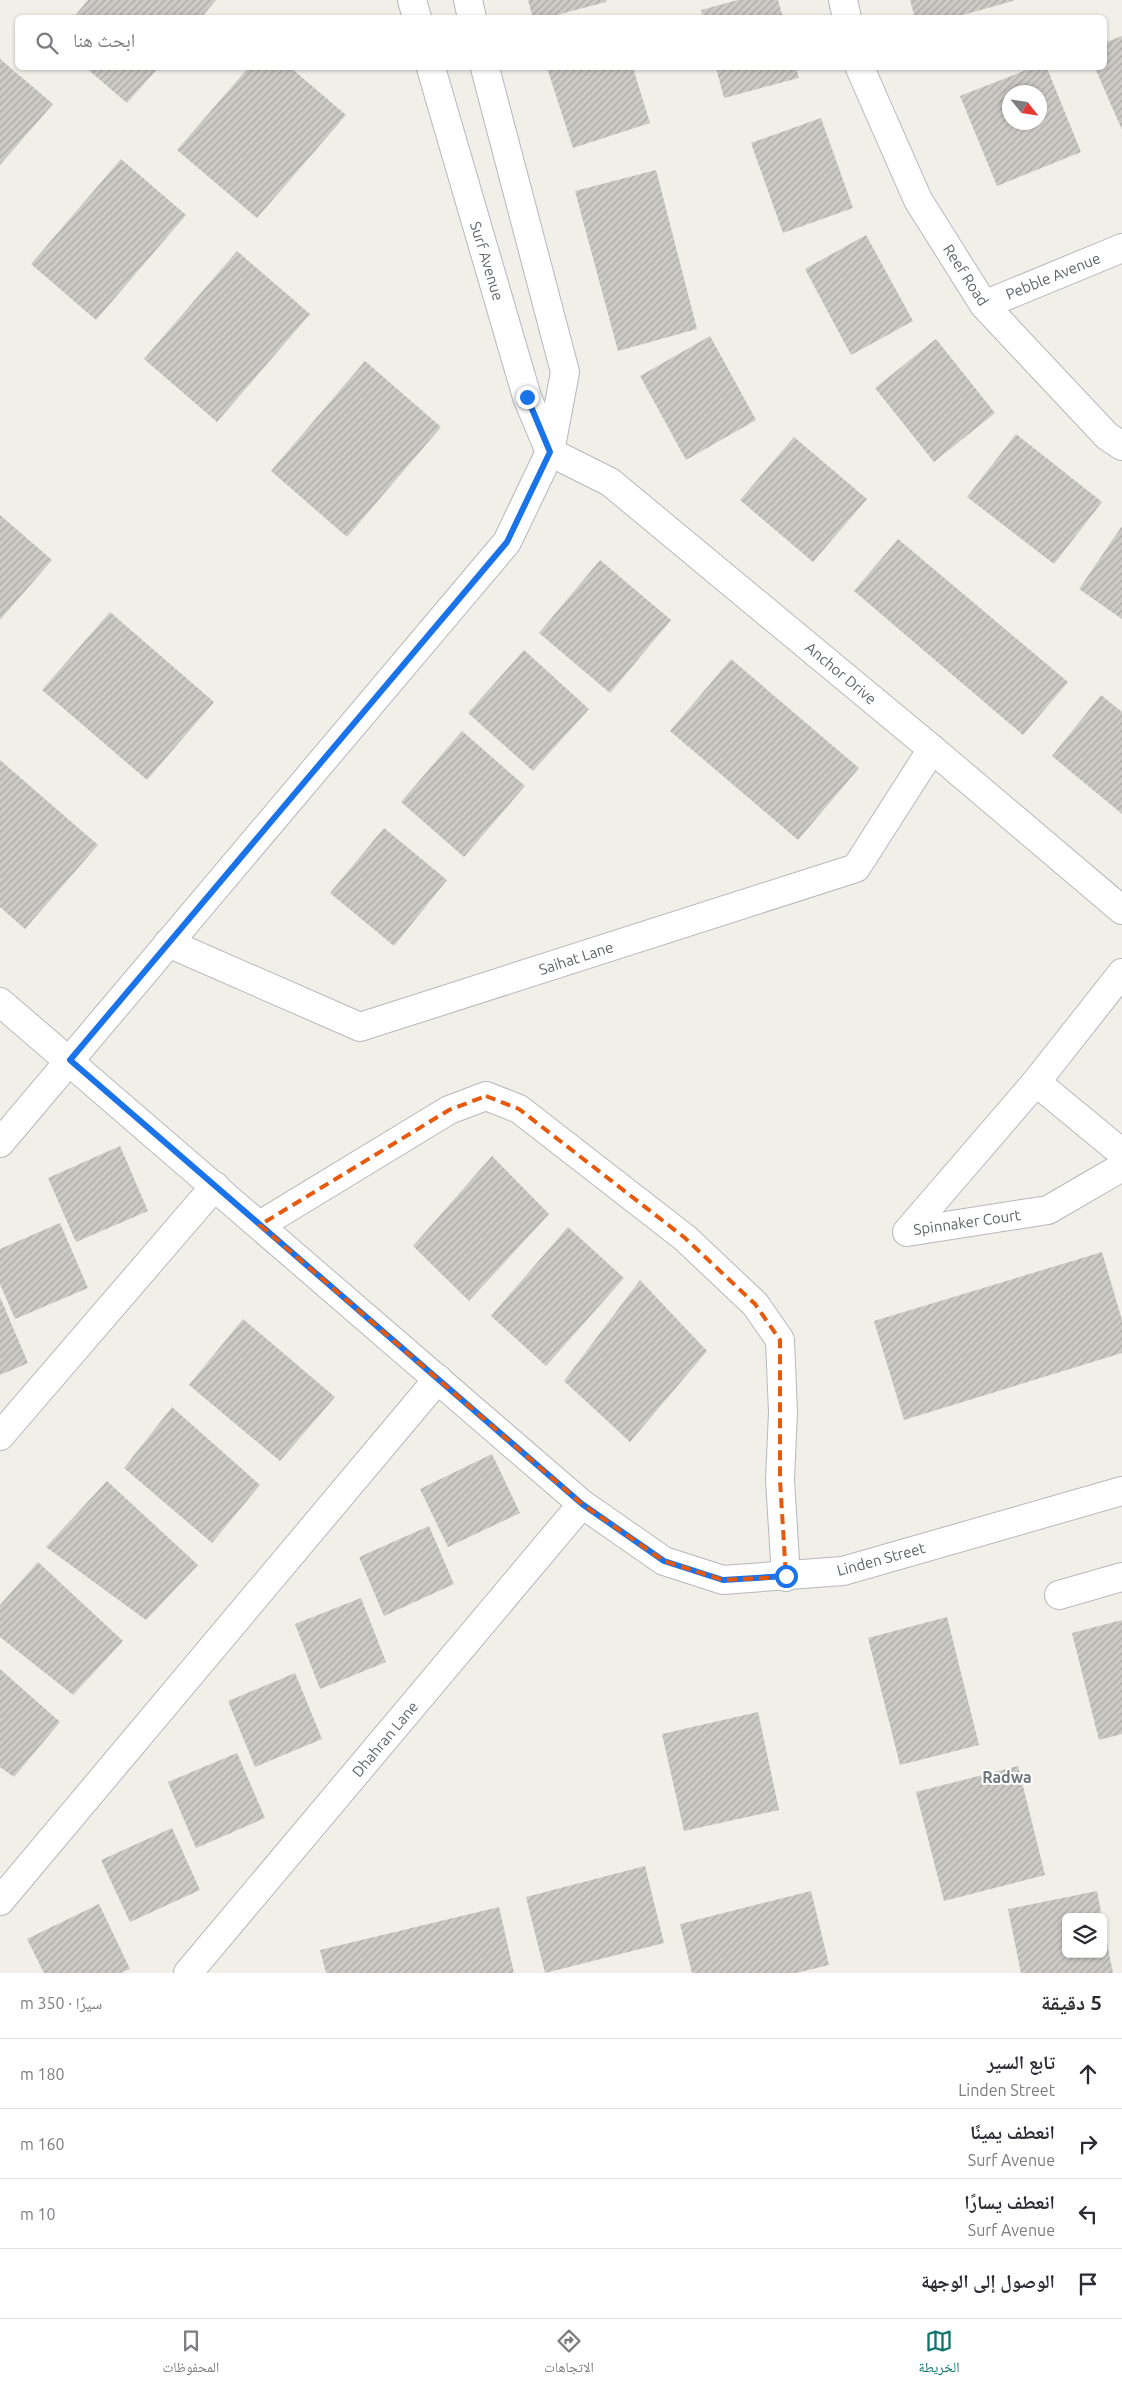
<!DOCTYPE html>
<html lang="ar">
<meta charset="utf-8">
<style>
body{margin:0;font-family:Ubuntu,"Noto Naskh Arabic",sans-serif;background:#f2f2f3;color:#2b2b33;direction:rtl}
.controls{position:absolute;right:15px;bottom:15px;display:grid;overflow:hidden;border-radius:8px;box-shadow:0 1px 4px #0004}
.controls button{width:45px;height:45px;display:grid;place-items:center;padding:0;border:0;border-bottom:1px solid #e1e1e2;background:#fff;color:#2b2b33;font:25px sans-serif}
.compass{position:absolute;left:1002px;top:85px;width:45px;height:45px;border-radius:50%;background:#fff;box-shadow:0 1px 4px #0004;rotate:120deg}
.stop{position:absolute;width:15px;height:15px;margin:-11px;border:4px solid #1a73e8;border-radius:50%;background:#fff}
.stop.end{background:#1a73e8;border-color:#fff;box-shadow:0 1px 5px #0008}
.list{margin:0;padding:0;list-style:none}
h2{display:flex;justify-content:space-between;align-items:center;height:65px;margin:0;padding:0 20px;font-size:21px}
h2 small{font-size:16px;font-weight:400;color:#7c7c81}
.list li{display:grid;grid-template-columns:32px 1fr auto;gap:15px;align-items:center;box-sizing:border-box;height:70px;padding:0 20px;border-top:1px solid #e1e1e2}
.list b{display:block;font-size:19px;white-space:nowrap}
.list p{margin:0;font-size:16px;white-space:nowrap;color:#7c7c81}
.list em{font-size:16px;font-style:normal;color:#7c7c81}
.icon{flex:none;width:28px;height:28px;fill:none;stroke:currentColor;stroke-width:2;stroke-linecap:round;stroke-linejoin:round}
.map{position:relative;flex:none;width:1122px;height:1973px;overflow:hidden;direction:ltr}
.search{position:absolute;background:#fff;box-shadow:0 1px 4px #0004;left:15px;right:15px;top:15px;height:55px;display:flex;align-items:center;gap:12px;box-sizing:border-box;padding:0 18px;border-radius:8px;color:#7c7c81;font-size:19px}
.sheet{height:345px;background:#fff}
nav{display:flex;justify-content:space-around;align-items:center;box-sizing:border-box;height:70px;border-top:1px solid #e1e1e2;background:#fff;font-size:14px;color:#7c7c81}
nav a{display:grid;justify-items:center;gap:2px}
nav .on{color:#0f766e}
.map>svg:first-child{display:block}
.building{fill:url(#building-hatch);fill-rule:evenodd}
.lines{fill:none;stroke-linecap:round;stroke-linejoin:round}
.minor-casing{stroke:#b5b8bc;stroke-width:30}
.minor{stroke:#fff;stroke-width:28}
.route{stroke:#1a73e8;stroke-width:6}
.marked{fill:none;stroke:#e8590c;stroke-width:4;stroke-dasharray:10 6;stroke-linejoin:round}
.labels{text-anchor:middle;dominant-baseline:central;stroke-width:4;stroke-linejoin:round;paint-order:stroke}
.street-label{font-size:15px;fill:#5f6368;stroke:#fff}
.neighbourhood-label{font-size:16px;font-weight:bold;fill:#70757a;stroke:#fff}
</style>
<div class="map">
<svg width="1122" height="1973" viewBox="0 0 1122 1973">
<defs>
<pattern id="building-hatch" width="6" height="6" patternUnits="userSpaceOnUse" patternTransform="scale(1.25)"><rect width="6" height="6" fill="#cccac5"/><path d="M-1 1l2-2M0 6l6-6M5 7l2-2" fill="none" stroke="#a9a8a4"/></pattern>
</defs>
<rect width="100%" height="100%" fill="#f1efe8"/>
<!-- building -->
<g class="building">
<path d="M88,0H216L201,18H73Z"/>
<path d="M528,0H606V2L545,18H533Z"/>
<path d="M738,0H778L783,18H703L701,10Z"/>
<path d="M910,0H1013V1L952,18H915Z"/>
<path d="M1122,36V130L1095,68H1104V43Z"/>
<path d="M0,59L53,104L0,165Z"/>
<path d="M86,68H158L127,103Z"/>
<path d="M248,68H291L346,115L257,218L177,150Z"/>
<path d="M547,68H633L650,123L573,148Z"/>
<path d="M716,68H796L799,78L724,98Z"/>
<path d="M1031,68H1047L1081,152L997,186L960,96ZM1010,92H1040V122H1010Z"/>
<path d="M821,118L853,208L783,233L751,143Z"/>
<path d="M121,159L186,215L96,320L31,264Z"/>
<path d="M656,170L697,329L618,351L575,191Z"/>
<path d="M866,235L913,321L851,355L805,269Z"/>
<path d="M237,251L310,314L217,422L144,359Z"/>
<path d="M710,336L756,420L686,460L640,376Z"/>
<path d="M936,339L995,413L934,462L875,388Z"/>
<path d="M365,361L441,427L347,537L271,471Z"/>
<path d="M1016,434L1102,502L1054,564L967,497Z"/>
<path d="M794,437L867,499L813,562L740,500Z"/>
<path d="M0,515L52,560L0,620Z"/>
<path d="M1122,526V619L1079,589Z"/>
<path d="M898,539L1068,682L1023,735L854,591Z"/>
<path d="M600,560L671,620L610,693L539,633Z"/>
<path d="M110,612L214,702L147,780L42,690Z"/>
<path d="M524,650L589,709L533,771L468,713Z"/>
<path d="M731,659L859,768L798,840L670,731Z"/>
<path d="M1101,695L1122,712V814L1052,756Z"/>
<path d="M462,731L525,786L464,857L401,802Z"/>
<path d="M0,760L98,845L25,929L0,907Z"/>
<path d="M384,828L447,880L394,946L330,893Z"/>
<path d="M120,1146L148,1211L76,1242L48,1178Z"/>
<path d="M492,1156L549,1214L469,1301L413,1246Z"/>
<path d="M60,1223L88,1288L15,1319L0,1284V1249Z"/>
<path d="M568,1227L624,1278L546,1366L491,1316Z"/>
<path d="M1102,1252L1122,1320V1353L904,1420L874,1321Z"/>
<path d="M640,1280L707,1351L630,1442L564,1381Z"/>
<path d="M0,1297L28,1363L0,1375Z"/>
<path d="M243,1319L335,1397L280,1461L189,1385Z"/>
<path d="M172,1407L260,1485L212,1543L124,1468Z"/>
<path d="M492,1454L520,1513L448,1547L420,1489Z"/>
<path d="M107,1481L198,1565L146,1620L46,1547Z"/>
<path d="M429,1526L454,1584L384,1616L359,1557Z"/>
<path d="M38,1562L123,1641L73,1695L0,1637V1605Z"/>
<path d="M361,1598L386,1662L320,1689L295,1624Z"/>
<path d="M947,1617L979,1745L900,1765L868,1638Z"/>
<path d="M1122,1620V1734L1099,1740L1072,1633Z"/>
<path d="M0,1669L60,1722L14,1777L0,1767Z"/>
<path d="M295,1673L322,1739L255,1767L228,1701Z"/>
<path d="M758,1712L779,1810L684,1831L662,1734Z"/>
<path d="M237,1753L265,1818L196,1848L168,1782Z"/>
<path d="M1018,1766L1045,1875L944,1901L916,1792Z"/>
<path d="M172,1828L200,1890L130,1922L101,1860Z"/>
<path d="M645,1866L664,1943L545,1973L526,1897Z"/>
<path d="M811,1891L829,1965L796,1973H692L680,1924Z"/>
<path d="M1097,1891L1102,1917H1066V1954H1103L1104,1929L1113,1973H1021L1008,1909Z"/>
<path d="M99,1904L130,1969L121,1973H44L27,1939Z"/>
<path d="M499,1907L514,1973H326L320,1950Z"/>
</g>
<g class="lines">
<defs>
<g id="minor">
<path d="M412,0L417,18"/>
<path d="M468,0L472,18"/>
<path d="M843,0L847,18"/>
<path d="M431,68L527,397L550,452"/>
<path d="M860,68L918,200L984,305L1107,436L1122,446"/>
<path d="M984,305L1122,248"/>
<path d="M550,452L610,482L932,749L1122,910"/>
<path d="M168,943L360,1027L856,868L932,749"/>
<path d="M1122,973L1036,1082L907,1232L1048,1210L1122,1167"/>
<path d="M0,1002L582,1504L664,1561L723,1580L843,1571L1122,1491"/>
<path d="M1036,1082L1122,1153"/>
<path d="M0,1143L507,542L550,452L565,372L485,68"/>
<path d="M260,1225L449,1110L486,1096L519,1109L685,1238L755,1304L780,1340L783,1412L780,1480L786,1577"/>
<path d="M0,1436L215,1186"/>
<path d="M1059,1595L1122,1577"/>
<path d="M0,1901L438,1379"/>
<path d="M188,1973L582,1504"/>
</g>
</defs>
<!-- minor casing -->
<use href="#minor" class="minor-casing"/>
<!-- minor -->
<use href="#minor" class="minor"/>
</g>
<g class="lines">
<!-- route -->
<path class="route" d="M527,397L550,452L507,542L70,1060L582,1504L664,1561L723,1580L786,1576"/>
</g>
<!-- marked area -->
<path class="marked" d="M486,1096L519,1109L685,1238L755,1304L780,1340V1480L786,1577L723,1580L664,1561L582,1504L260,1225L449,1110Z"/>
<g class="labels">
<!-- street labels -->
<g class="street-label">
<text transform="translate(487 261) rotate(73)">Surf Avenue</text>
<text transform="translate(966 275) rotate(57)">Reef Road</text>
<text transform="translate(1053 276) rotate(-22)">Pebble Avenue</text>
<text transform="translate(841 673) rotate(40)">Anchor Drive</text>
<text transform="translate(576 958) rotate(-18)">Saihat Lane</text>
<text transform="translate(967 1222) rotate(-8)">Spinnaker Court</text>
<text transform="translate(881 1559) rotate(-15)">Linden Street</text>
<text transform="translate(385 1739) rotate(-50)">Dhahran Lane</text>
</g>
<!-- neighbourhood labels -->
<g class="neighbourhood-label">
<text x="1007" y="1777">Radwa</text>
</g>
</g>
</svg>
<div class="controls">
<button><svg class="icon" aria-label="layers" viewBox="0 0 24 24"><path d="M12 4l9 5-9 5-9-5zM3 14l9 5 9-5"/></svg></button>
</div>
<svg class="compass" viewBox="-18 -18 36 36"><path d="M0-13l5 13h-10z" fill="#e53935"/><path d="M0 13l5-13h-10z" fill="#7c7c81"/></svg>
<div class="stop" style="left:786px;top:1576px"></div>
<div class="stop end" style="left:527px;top:397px"></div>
<div class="search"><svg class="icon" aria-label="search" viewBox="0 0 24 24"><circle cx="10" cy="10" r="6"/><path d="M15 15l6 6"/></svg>ابحث هنا</div>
</div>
<section class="sheet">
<h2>5 دقيقة<small>سيرًا · 350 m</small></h2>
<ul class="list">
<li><svg class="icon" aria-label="ahead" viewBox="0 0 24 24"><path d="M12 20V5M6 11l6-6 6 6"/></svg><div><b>تابع السير</b><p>Linden Street</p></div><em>180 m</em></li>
<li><svg class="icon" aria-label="right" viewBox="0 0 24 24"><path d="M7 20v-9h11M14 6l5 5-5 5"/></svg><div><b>انعطف يمينًا</b><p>Surf Avenue</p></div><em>160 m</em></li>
<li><svg class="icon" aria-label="left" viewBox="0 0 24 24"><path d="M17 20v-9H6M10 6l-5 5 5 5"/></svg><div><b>انعطف يسارًا</b><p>Surf Avenue</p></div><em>10 m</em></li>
<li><svg class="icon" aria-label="arrive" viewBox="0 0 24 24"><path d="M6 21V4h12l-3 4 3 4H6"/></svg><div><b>الوصول إلى الوجهة</b></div></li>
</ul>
</section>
<nav>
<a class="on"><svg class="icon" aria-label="map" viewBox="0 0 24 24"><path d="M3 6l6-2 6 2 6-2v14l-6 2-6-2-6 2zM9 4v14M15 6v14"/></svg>الخريطة</a>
<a><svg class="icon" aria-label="directions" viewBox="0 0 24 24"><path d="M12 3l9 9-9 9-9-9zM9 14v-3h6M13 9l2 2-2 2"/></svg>الاتجاهات</a>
<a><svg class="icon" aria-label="saved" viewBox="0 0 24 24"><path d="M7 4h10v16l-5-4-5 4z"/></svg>المحفوظات</a>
</nav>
